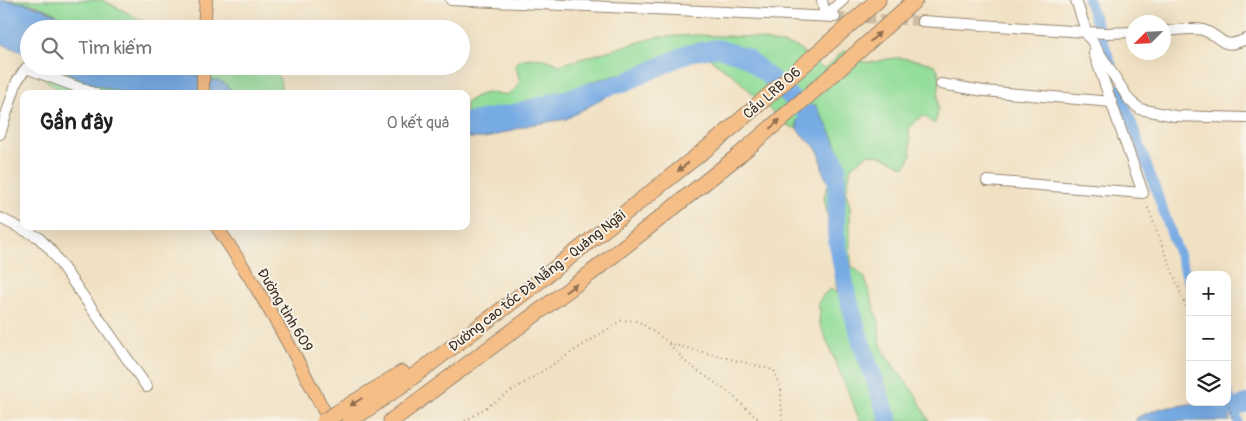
<!DOCTYPE html>
<html lang="vi">
<meta charset="utf-8">
<style>
body{margin:0;font-family:Pangolin,sans-serif;background:#f2f2f2;color:#222}
.controls{position:absolute;right:15px;bottom:15px;display:grid;overflow:hidden;border-radius:10px;box-shadow:0 5px 20px #0002}
.controls button{width:45px;height:45px;display:grid;place-items:center;padding:0;border:0;border-bottom:1px solid #e0e0e0;background:#fff;color:#222;font:25px sans-serif}
.compass{position:absolute;left:1126px;top:15px;width:45px;height:45px;border-radius:50%;background:#fff;box-shadow:0 5px 20px #0002;rotate:246deg}
.list{margin:0;padding:0;list-style:none}
h2{display:flex;justify-content:space-between;align-items:center;height:65px;margin:0;padding:0 20px;font-size:21px}
h2 small{font-size:16px;font-weight:400;color:#767676}
.icon{flex:none;width:28px;height:28px;fill:none;stroke:currentColor;stroke-width:2;stroke-linecap:round;stroke-linejoin:round}
.map{position:relative;flex:none;width:1246px;height:421px;overflow:hidden}
.search{position:absolute;background:#fff;box-shadow:0 5px 20px #0002;left:20px;top:20px;width:450px;height:55px;display:flex;align-items:center;gap:12px;box-sizing:border-box;padding:0 18px;border-radius:28px;color:#767676;font-size:19px}
.panel{position:absolute;background:#fff;box-shadow:0 5px 20px #0002;left:20px;top:90px;width:450px;height:140px;border-radius:10px}
.map>svg:first-child{display:block}
.green{fill:#92dd99;stroke:#66845c}
.water{fill:#77abe4;stroke:#596a81}
.lines{fill:none;stroke-linecap:round;stroke-linejoin:round}
.canal{stroke:#77abe4;stroke-width:10}
.river{stroke:#77abe4;stroke-width:18}
.minor-tunnel{stroke:#cdbca2;stroke-width:10;stroke-dasharray:10 5;stroke-linecap:butt}
.minor-casing{stroke:#968670;stroke-width:12}
.major-casing{stroke:#968670;stroke-width:14}
.highway-casing{stroke:#968670;stroke-width:17}
.path{stroke:#968670;stroke-width:2;stroke-dasharray:1 4;stroke-linecap:butt}
.minor{stroke:#fff;stroke-width:10}
.major{stroke:#f6be87;stroke-width:12}
.highway{stroke:#f6be87;stroke-width:15}
.highway-bridge-casing{stroke:#968670;stroke-width:17;stroke-linecap:butt}
.highway-bridge{stroke:#f6be87;stroke-width:15}
.oneway{fill:#8f6d4d}
.labels{text-anchor:middle;dominant-baseline:central;stroke-width:4;stroke-linejoin:round;paint-order:stroke}
.street-label{font-size:14px;fill:#3b2a1e;stroke:#f7f3e8}
</style>
<div class="map">
<svg width="1246" height="421" viewBox="0 0 1246 421">
<rect width="100%" height="100%" fill="#f7f3e8"/>
<filter id="ink" filterUnits="userSpaceOnUse"><feTurbulence type="fractalNoise" baseFrequency=".02" numOctaves="2"/><feDisplacementMap in="SourceGraphic" scale="10" xChannelSelector="R" yChannelSelector="G"/><feConvolveMatrix kernelMatrix="1 2 1 2 8 2 1 2 1" color-interpolation-filters="sRGB"/></filter>
<filter id="wash" filterUnits="userSpaceOnUse"><feTurbulence type="fractalNoise" baseFrequency=".0096" numOctaves="4" result="noise"/><feDisplacementMap in="SourceGraphic" scale="20" xChannelSelector="R" yChannelSelector="G"/><feGaussianBlur stdDeviation="1.12" result="paint"/><feColorMatrix in="noise" values="0 0 0 0 0 0 0 0 0 0 0 0 0 0 0 0 0 1.4 0 .05"/><feComposite in="paint" operator="in"/></filter>
<g filter="url(#wash)">
<rect width="100%" height="100%" fill="#f1e1c3"/>
<!-- green -->
<g class="green">
<path d="M4,0H102L146,22L150,29H82L49,10L33,4Z"/>
<path d="M697,35L749,37L797,47L804,54L823,68C834,65 838,49 850,51C861,72 882,57 899,58C906,58 928,62 934,65C935,65 938,69 938,71C941,78 939,86 938,94C937,106 940,112 934,124L924,116L917,120L909,129L911,156L905,167L882,156L868,154L851,167L846,193L850,206V250L852,268H855L865,278L879,323L880,342L886,356L917,397L929,421H860L819,322L820,312L818,303L825,293L831,289L837,294L832,241L824,197L828,185L834,184L840,171L828,129L822,118L797,120V129L785,124L733,75L709,58L689,53L700,48L644,67L586,84L540,110L466,119V103C473,97 483,92 493,93C507,95 511,97 520,82L516,66L518,60C533,57 546,57 559,65L657,37Z"/>
<path d="M32,66H53L91,84L129,94H68C53,88 43,78 32,66Z"/>
<path d="M167,66H273L280,80L282,94H234C227,85 224,80 212,80Z"/>
</g>
<!-- water -->
<g class="water">
<path d="M0,0C30,1 57,13 82,29H29V55L0,43Z"/>
<path d="M53,66H167L212,80C224,80 227,85 234,94H129L91,84Z"/>
<path d="M603,78L615,85L614,91L604,98L566,119L529,125L487,138H466V119L540,110L586,84Z"/>
<path d="M815,104C824,122 844,149 840,169C839,174 836,179 834,184C819,178 824,164 819,153C814,143 803,138 797,129V120Z"/>
<path d="M1203,402H1224L1230,421H1135L1138,417L1158,409Z"/>
</g>
<g class="lines">
<!-- canal -->
<g class="canal">
<path d="M1088,0L1114,72"/>
<path d="M1119,88L1190,285"/>
<path d="M1227,391L1238,421"/>
</g>
<!-- river -->
<g class="river">
<path d="M466,122L518,112L626,82L689,53L717,48L746,57L780,86L811,118L818,131"/>
<path d="M831,154L837,165L836,234L847,294L861,342L889,421"/>
<path d="M1234,409L1246,403"/>
</g>
</g>
</g>
<g filter="url(#ink)">
<g class="lines">
<!-- minor-tunnel -->
<path class="minor-tunnel" d="M835,17L922,21"/>
<defs>
<g id="minor">
<path d="M451,0L835,17"/>
<path d="M822,0L825,16"/>
<path d="M1076,0L1088,37"/>
<path d="M825,16L843,0"/>
<path d="M922,21L1086,32L1130,101L1140,109L1175,116L1246,118"/>
<path d="M1164,31C1173,31 1194,27 1203,30C1224,37 1220,51 1246,39"/>
<path d="M1086,32L1106,33L1134,32"/>
<path d="M941,84L984,91L1112,102"/>
<path d="M0,134L17,81L26,68L96,94"/>
<path d="M987,181L1143,193L1094,53"/>
<path d="M0,218L38,237L50,249L147,387"/>
</g>
<g id="major">
<path d="M204,29L206,0"/>
<path d="M203,66V94"/>
<path d="M216,226C257,284 292,348 324,411"/>
</g>
<g id="highway">
<path d="M337,413L402,373"/>
<path d="M350,421L402,385L529,289L721,137L878,0"/>
<path d="M391,421L591,273L738,156L838,70L915,0"/>
</g>
</defs>
<!-- minor casing -->
<use href="#minor" class="minor-casing"/>
<!-- major casing -->
<use href="#major" class="major-casing"/>
<!-- highway casing -->
<use href="#highway" class="highway-casing"/>
<!-- path -->
<g class="path">
<path d="M1146,203L1190,317"/>
<path d="M669,344L688,364L730,393L760,421"/>
<path d="M1227,402L1234,421"/>
<path d="M465,421L622,320L638,321L671,344L774,370L781,390L782,421"/>
</g>
<!-- minor -->
<use href="#minor" class="minor"/>
<!-- major -->
<use href="#major" class="major"/>
<!-- highway -->
<use href="#highway" class="highway"/>
<defs>
<path id="highway-bridge" d="M324,421L337,413"/>
</defs>
<!-- highway-bridge casing -->
<use href="#highway-bridge" class="highway-bridge-casing"/>
<!-- highway-bridge -->
<use href="#highway-bridge" class="highway-bridge"/>
</g>
<!-- one-way arrows -->
<defs><path id="oneway-solid" d="M-6-.8H1V-3.2L6.5 0L1 3.2V.8H-6Z" transform="scale(1.25)"/></defs>
<g class="oneway">
<use href="#oneway-solid" transform="translate(875 37) rotate(-42)"/>
<use href="#oneway-solid" transform="translate(775 124) rotate(-41)"/>
<use href="#oneway-solid" transform="translate(683 167) rotate(142)"/>
<use href="#oneway-solid" transform="translate(571 288) rotate(-36)"/>
<use href="#oneway-solid" transform="translate(356 402) rotate(148)"/>
</g>
</g>
<g class="labels">
<!-- street labels -->
<g class="street-label">
<text transform="translate(772 93) rotate(-41)">Cầu LRB 06</text>
<text transform="translate(537 281) rotate(-38)">Đường cao tốc Đà Nẵng - Quảng Ngãi</text>
<text transform="translate(285 310) rotate(59)">Đường tỉnh 609</text>
</g>
</g>
</svg>
<div class="controls">
<button>+</button>
<button>−</button>
<button><svg class="icon" aria-label="layers" viewBox="0 0 24 24"><path d="M12 4l9 5-9 5-9-5zM3 14l9 5 9-5"/></svg></button>
</div>
<svg class="compass" viewBox="-18 -18 36 36"><path d="M0-13l5 13h-10z" fill="#e53935"/><path d="M0 13l5-13h-10z" fill="#767676"/></svg>
<div class="search"><svg class="icon" aria-label="search" viewBox="0 0 24 24"><circle cx="10" cy="10" r="6"/><path d="M15 15l6 6"/></svg>Tìm kiếm</div>
<section class="panel">
<h2>Gần đây<small>0 kết quả</small></h2>
<ul class="list">
</ul>
</section>
</div>
